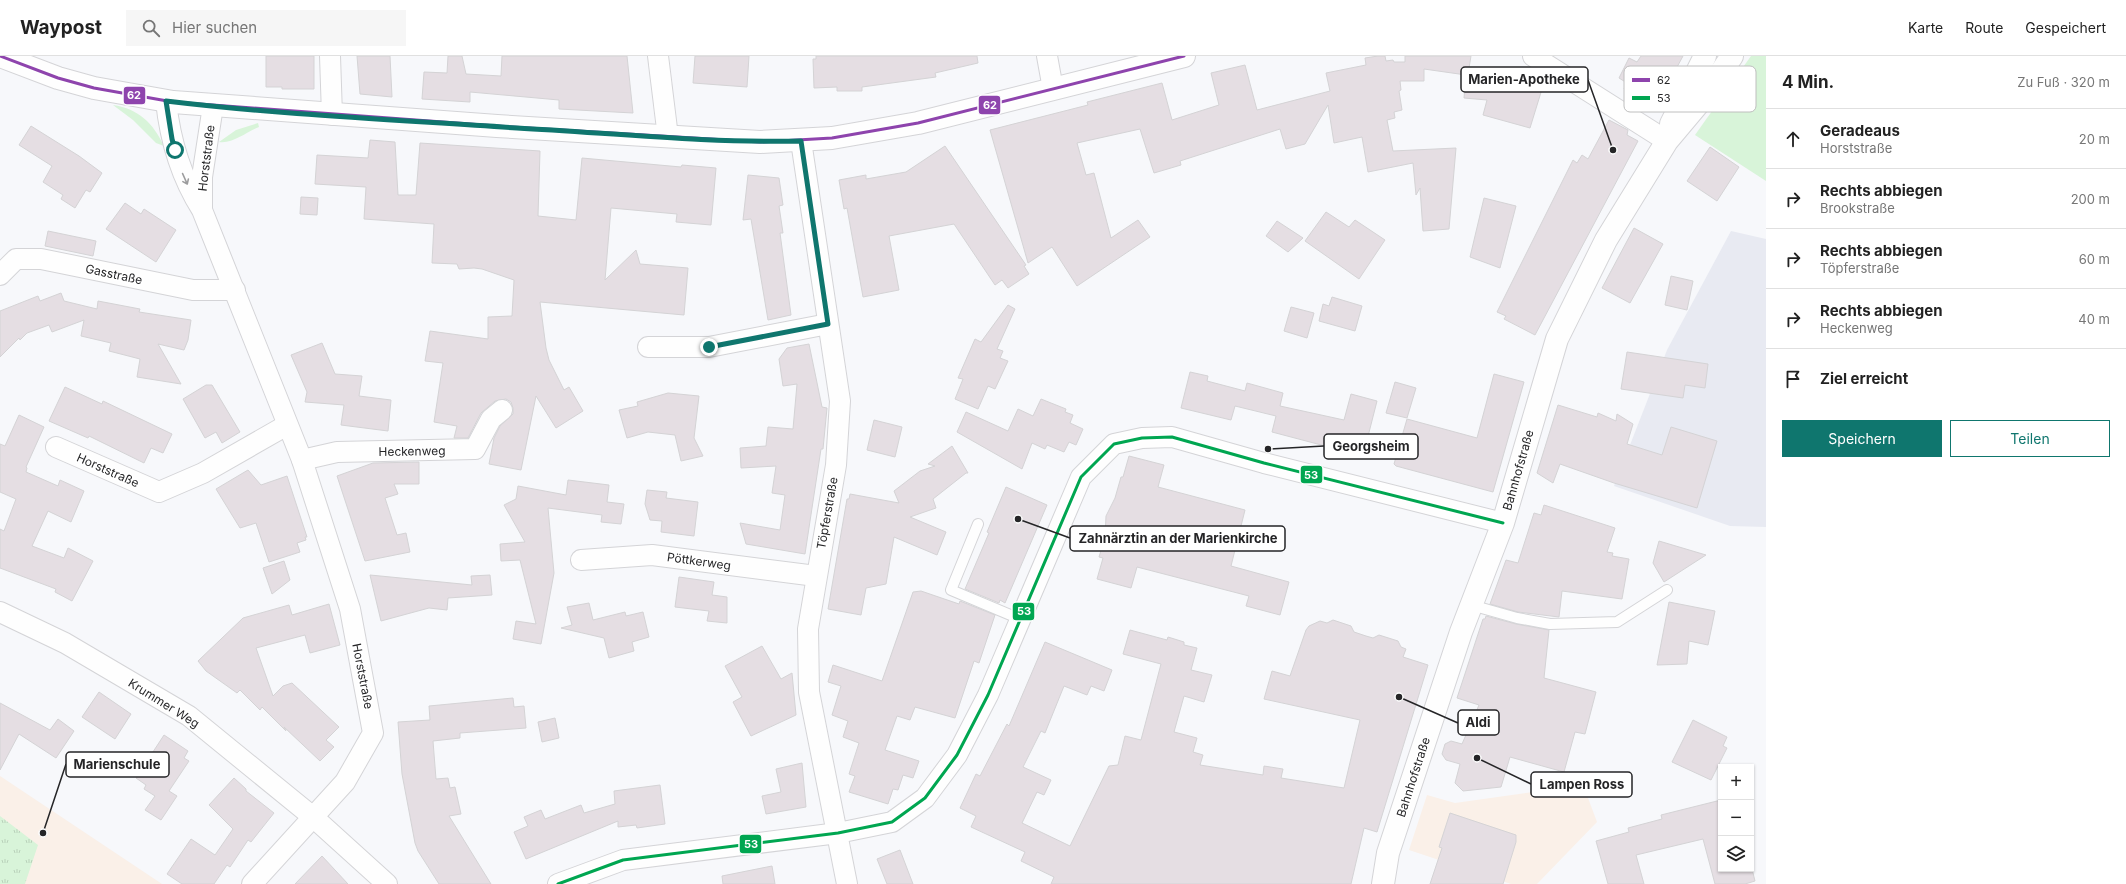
<!DOCTYPE html>
<html lang="de">
<meta charset="utf-8">
<style>
body{margin:0;font-family:Inter,sans-serif;background:#f6f6f6;color:#222}
.controls{position:absolute;right:12px;bottom:12px;display:grid;overflow:hidden;border-radius:0px;box-shadow:0 1px 3px #0004}
.controls button{width:36px;height:36px;display:grid;place-items:center;padding:0;border:0;border-bottom:1px solid #e0e0e0;background:#fff;color:#222;font:20px sans-serif}
.stop{position:absolute;width:12px;height:12px;margin:-9px;border:3px solid #0f766e;border-radius:50%;background:#fff}
.stop.end{background:#0f766e;border-color:#fff;box-shadow:0 1px 4px #0008}
.list{margin:0;padding:0;list-style:none}
h2{display:flex;justify-content:space-between;align-items:center;height:52px;margin:0;padding:0 16px;font-size:17px}
h2 small{font-size:13px;font-weight:400;color:#767676}
.list li{display:grid;grid-template-columns:26px 1fr auto;gap:12px;align-items:center;box-sizing:border-box;height:60px;padding:0 16px;border-top:1px solid #e0e0e0}
.list b{display:block;font-size:15px;white-space:nowrap}
.list p{margin:0;font-size:13px;white-space:nowrap;color:#767676}
.list em{font-size:13px;font-style:normal;color:#767676}
.actions{display:flex;gap:8px;padding:12px 16px}
.actions a{flex:1;padding:9px 0;border:1px solid #0f766e;border-radius:0px;text-align:center;font-size:14px;color:#0f766e}
.actions .main{background:#0f766e;color:#fff}
.icon{flex:none;width:22px;height:22px;fill:none;stroke:currentColor;stroke-width:2;stroke-linecap:round;stroke-linejoin:round}
.map{position:relative;flex:none;width:1766px;height:828px;overflow:hidden}
header{display:flex;align-items:center;gap:24px;box-sizing:border-box;height:56px;padding:0 20px;background:#fff;border-bottom:1px solid #e0e0e0}
header strong{font-size:19px}
nav{display:flex;gap:22px;margin-inline-start:auto;font-size:14px}
.search{width:280px;height:36px;background:#f6f6f6;display:flex;align-items:center;gap:10px;box-sizing:border-box;padding:0 14px;border-radius:0px;color:#767676;font-size:15px}
main{display:flex}
aside{flex:1;background:#fff}
.map>svg:first-child{display:block}
.built{fill:#e8eaf2}
.education{fill:#faf0e8}
.green{fill:#d8f4d9}
.park{fill:url(#park-tufts)}
.building{fill:#e5dee3;stroke:#d4d3d5}
.lines{fill:none;stroke-linecap:round;stroke-linejoin:round}
.service-casing{stroke:#d4d4d7;stroke-width:12}
.minor-casing{stroke:#d4d4d7;stroke-width:22}
.tertiary-casing{stroke:#d4d4d7;stroke-width:24}
.secondary-casing{stroke:#d4d4d7;stroke-width:24}
.service{stroke:#fefefe;stroke-width:10}
.minor{stroke:#fefefe;stroke-width:20}
.tertiary{stroke:#fefefe;stroke-width:22}
.secondary{stroke:#fefefe;stroke-width:22}
.bus-1-casing{stroke:#fff;stroke-width:6}
.bus-2-casing{stroke:#fff;stroke-width:6}
.bus-1{stroke:#8e44ad;stroke-width:3}
.bus-2{stroke:#00a651;stroke-width:3}
.oneway{stroke:#9c9c9d}
.route{stroke:#0f766e;stroke-width:5}
.labels{text-anchor:middle;dominant-baseline:central;stroke-width:3.5;stroke-linejoin:round;paint-order:stroke}
.street-label{font-size:12px;fill:#252527;stroke:#fff}
.key{fill:#fff;stroke:#bebebe;stroke-width:1}
.key-label{font-size:11px;fill:#252527}
.leader{fill:none;stroke:#252527;stroke-width:1.5}
.callout-dot{fill:#252527;stroke:#fff;stroke-width:1.5}
.callout{fill:#fff;stroke:#252527;stroke-width:1.5}
.callout-label{font-size:13px;text-anchor:middle;font-weight:bold;fill:#252527}
.line-badge{stroke:#fff;stroke-width:1.5}
.badge-label{font-size:11px;text-anchor:middle;font-weight:bold;fill:#fff}
</style>
<header>
<strong>Waypost</strong>
<div class="search"><svg class="icon" aria-label="search" viewBox="0 0 24 24"><circle cx="10" cy="10" r="6"/><path d="M15 15l6 6"/></svg>Hier suchen</div>
<nav><a>Karte</a><a>Route</a><a>Gespeichert</a></nav>
</header>
<main>
<div class="map">
<svg width="1766" height="828" viewBox="0 0 1766 828">
<defs>
<pattern id="park-tufts" width="24" height="20" patternUnits="userSpaceOnUse"><rect width="24" height="20" fill="#d8f4d9"/><path d="M3 7l-1-3M5 7V3M7 7l1-3M15 17l-1-3M17 17v-4M19 17l1-3" fill="none" stroke="#b9d1ba"/></pattern>
</defs>
<rect width="100%" height="100%" fill="#f7f8fb"/>
<!-- built -->
<path class="built" d="M1731,175L1766,183V471L1730,470L1614,430L1667,294Z"/>
<!-- education -->
<g class="education">
<path d="M0,720L162,828H0Z"/>
<path d="M1585,734L1597,766L1537,828H1511L1409,794L1427,739L1455,747L1540,735Z"/>
</g>
<!-- green -->
<g class="green">
<path d="M1751,0H1766V125L1695,79Z"/>
<path d="M113,49C139,53 153,67 164,90L156,87L133,64Z"/>
<path d="M258,67L259,71C246,76 233,88 219,86L236,74Z"/>
</g>
<!-- park -->
<path class="park" d="M0,760L38,789L25,828H0Z"/>
<!-- building -->
<g class="building">
<path d="M266,0H314V33H282V31H266Z"/>
<path d="M357,0H390L392,41L360,38Z"/>
<path d="M448,0H462L466,18L501,20L502,0H627L633,57L559,53V44L470,36V46L422,43L424,16L447,17Z"/>
<path d="M695,0H749L747,31L693,27Z"/>
<path d="M816,0H977L978,7L935,17L936,21L862,31V35H837V31L814,32L813,3H816Z"/>
<path d="M1378,0H1385L1386,5L1393,4L1394,6H1405V0H1471L1469,12L1542,33L1530,72L1483,59L1487,44L1464,42L1466,19L1424,13V25H1400L1401,34L1399,35L1402,54L1394,56L1395,62L1387,64L1393,95L1456,92L1449,173L1423,175L1420,132L1416,139L1413,107L1368,116L1362,81L1334,87L1328,49L1305,88L1286,93L1280,73L1180,105L1181,109L1154,117L1140,73L1077,87L1086,119L1094,117L1111,182L1138,164L1150,181L1077,230L1052,191L1028,207L990,74L1088,49L1087,46L1162,27L1172,64L1219,49L1211,17L1245,9L1257,54L1330,35L1326,17L1366,9L1365,2Z"/>
<path d="M1641,0H1683L1656,50L1624,33L1627,27L1619,22L1629,2L1637,6Z"/>
<path d="M1609,64L1628,74L1627,79L1638,85L1535,279L1504,263L1506,260L1497,256L1573,104L1577,107L1582,99L1588,103Z"/>
<path d="M31,70L79,100L102,117L90,136L86,134L75,152L61,143L63,139L43,126L52,110L19,89Z"/>
<path d="M370,84L395,86L398,139H416L420,87L540,95L538,160L576,164L582,102L681,111L682,109L716,112L711,169L676,166L677,158L611,152L605,224L636,194L640,208L688,212L684,259L540,246L546,292L549,304L564,334L569,331L583,355L556,372L536,340L521,414L489,408L494,382L500,370L513,358V352L511,346L506,343L495,345L481,357L468,382H454L457,370L434,366L443,307L425,305L430,275L488,283V261L512,260L514,224L482,213L474,212L459,213L457,208L432,207L434,168L364,163L366,131L315,128L317,99L368,102Z"/>
<path d="M945,90L1026,209L1024,210L1029,218L1008,232L1002,224L995,229L954,168L889,180L899,234L863,241L847,152L844,153L839,124L866,119V123L906,116Z"/>
<path d="M1710,91L1739,111L1717,145L1687,125Z"/>
<path d="M748,119L779,122L783,149L779,150L783,177H780L791,259L768,264L751,163L743,164Z"/>
<path d="M301,141L318,142L317,159L300,158Z"/>
<path d="M1484,142L1516,150L1500,212L1470,201Z"/>
<path d="M125,147L141,158L144,153L176,174L156,206L106,173Z"/>
<path d="M1326,156L1349,171L1355,164L1385,184L1359,223L1305,185Z"/>
<path d="M1277,165L1303,182L1288,196L1266,180Z"/>
<path d="M1634,172L1663,188L1630,247L1602,232Z"/>
<path d="M48,175L96,185L93,200L45,190Z"/>
<path d="M1671,220L1693,225L1687,254L1665,249Z"/>
<path d="M61,237L64,245L97,253L98,245L140,253L139,256L191,264L188,284L184,294L158,288L181,328L137,321L140,303L109,295L111,287L81,280L84,264L52,276L49,269L27,277L20,284L19,282L0,301V255L38,240L40,245Z"/>
<path d="M1332,241L1362,250L1355,275L1319,265L1323,248L1329,250Z"/>
<path d="M1008,249L1015,253L997,293L1003,295L1000,302L1008,305L995,333L988,330L978,353L955,343L963,323L958,322L975,283L981,286Z"/>
<path d="M1291,251L1314,257L1307,282L1284,275Z"/>
<path d="M322,287L335,318L362,320L359,340L391,344L388,375L341,369L344,349L305,346L307,336L291,299Z"/>
<path d="M809,288L822,351L827,352L823,393H821L805,498L746,488L740,467L780,474L785,439L772,437L776,410L741,412L740,392L766,390L768,371L793,373L797,328L783,330L779,303L787,292Z"/>
<path d="M1627,296L1708,308L1705,332L1685,329L1683,342L1621,333Z"/>
<path d="M1190,316L1208,320L1207,325L1245,335L1247,327L1283,337L1280,350L1344,364L1351,338L1377,345L1363,400L1272,376L1276,360L1235,350L1231,364L1181,352Z"/>
<path d="M1494,318L1524,326L1493,436L1396,410L1394,408L1407,363L1477,382Z"/>
<path d="M1395,326L1416,332L1407,362L1386,357Z"/>
<path d="M206,329H212L240,376L222,387L216,376L205,382L183,343Z"/>
<path d="M65,331L102,348L103,345L172,378L163,397L151,392L144,407L89,380L88,382L49,365Z"/>
<path d="M668,337L699,340L694,382L703,400L681,405L675,379L648,376L627,382L619,354L638,350L637,346Z"/>
<path d="M1041,343L1066,353L1065,356L1073,359L1070,367L1083,373L1076,389L1069,386L1064,396L1047,389L1045,393L1032,387L1022,413L957,376L966,356L1008,375L1018,353L1033,360Z"/>
<path d="M1558,349L1597,361L1598,357L1616,365L1617,358L1633,368L1627,388L1662,399L1671,371L1717,385L1697,452L1614,427L1560,408L1553,427L1537,417Z"/>
<path d="M19,359L44,371L26,411L27,412L26,416L58,430L60,424L84,435L71,466L48,455L32,490L64,502L68,492L93,505L72,545L55,536L56,533L0,512V473L4,475L16,443L0,436V388L5,390Z"/>
<path d="M874,364L902,371L895,401L867,394Z"/>
<path d="M952,390L968,417H966L933,443L936,452L910,461L946,476L937,499L894,481L886,528L866,532L861,559L828,553L847,443H849L850,438L899,447L894,435L920,415L935,410L928,408Z"/>
<path d="M1129,400L1164,409L1158,431L1245,454L1231,510L1289,526L1280,559L1246,550L1249,540L1137,511L1131,532L1097,523L1103,502L1099,501L1105,481L1106,460L1115,442L1121,421H1123Z"/>
<path d="M419,406V428H394L398,438L385,442L397,479L406,477L410,496L365,505L337,420L373,407Z"/>
<path d="M248,414L261,429L287,420L307,481H305L306,484L297,487L300,496L269,506L256,467L240,472L216,433Z"/>
<path d="M568,424L609,429L607,446L624,448L621,468L601,466L602,459L548,452L554,517L541,588L513,583L516,565L536,568L520,504L501,505L500,488L525,486L504,449L516,443L518,430L566,439Z"/>
<path d="M1006,431L1047,449L1005,547L1000,544L999,547L965,533L989,477L987,476Z"/>
<path d="M647,434L667,436L666,442L698,446L694,480L661,476L662,465L650,464L645,448Z"/>
<path d="M1544,449L1615,472L1607,496L1613,497L1612,500L1629,503L1622,543L1562,535L1559,561L1518,556L1490,548L1506,504L1518,507L1534,457L1541,459Z"/>
<path d="M1659,485L1706,499L1664,526L1653,507Z"/>
<path d="M284,505L290,524L272,538L263,512Z"/>
<path d="M370,519L472,529L471,520L490,519L492,539L448,542L447,554L429,552L381,565Z"/>
<path d="M679,521L714,526L712,539L727,541V567L707,565L709,555L675,551Z"/>
<path d="M921,535L959,548L960,545L995,559L979,607L974,605L955,662L915,651L910,664L897,660L885,694L919,705L913,722L903,719L898,734L893,733L888,748L849,736L855,720L849,718L859,687L843,681L848,665L832,659L841,630L828,626L833,609L882,625L913,536Z"/>
<path d="M1669,546L1715,555L1708,589L1689,585L1687,608L1657,609Z"/>
<path d="M589,547L593,564L625,556L626,560L643,556L649,581L632,586L634,595L609,602L604,582L561,572L572,569L567,551Z"/>
<path d="M329,548L340,589L310,597L305,579L256,592L273,640L283,630L292,627L339,671L326,684L334,691L320,705L284,671L286,675L262,651L260,654L240,634L237,637L206,615L198,605L243,562L289,549L292,559Z"/>
<path d="M1486,560L1516,568L1549,574L1544,622L1596,636L1585,678L1575,676L1564,716L1510,701L1501,731L1463,735L1455,727L1460,708L1446,704L1442,698L1445,688L1451,685L1462,688L1479,649L1457,642L1483,563H1485Z"/>
<path d="M1333,564L1351,570L1354,576L1366,580L1373,582L1379,579L1398,585L1401,591L1406,593L1403,601L1428,609L1377,776L1364,772L1351,828H1051L1054,821L1021,805L1025,796L971,771L976,760L960,752L976,718L980,720L1007,668L1009,670L1045,586L1112,614L1104,635L1091,630L1087,639L1064,630L1045,677L1041,675L1023,711L1051,724L1044,739L1037,736L1022,767L1070,790L1109,710L1118,709L1125,680L1141,684L1161,608L1123,598L1130,574L1167,584L1168,581L1184,586V589L1197,592L1191,614L1212,619L1204,646L1184,640L1174,676L1197,682L1193,696L1203,699L1200,709L1263,719L1264,710L1283,713L1281,722L1344,732L1360,664L1264,643L1272,615L1290,620L1306,574L1309,570L1320,565L1327,567Z"/>
<path d="M762,590L781,623L792,617L796,659L751,680L733,646L742,641L725,610Z"/>
<path d="M99,636L131,658L115,683L82,661Z"/>
<path d="M513,642L514,651L524,650L526,672L460,677V682L433,685L436,723L448,722L450,732L455,731L461,758L449,760L491,828H439L418,795L415,787L402,718L398,666L430,664L429,650Z"/>
<path d="M0,647L50,674L58,663L74,675L56,702L19,678L0,714Z"/>
<path d="M555,662L559,682L542,686L538,666Z"/>
<path d="M1693,664L1727,681L1723,690L1727,692L1711,724L1672,706Z"/>
<path d="M164,679L188,695L184,702L189,705L169,735L177,740L161,764L145,754L155,740L144,733L146,729L136,722Z"/>
<path d="M802,707L806,751L766,758L762,740L781,736L776,713Z"/>
<path d="M234,722L246,733V735L274,757L251,786L248,784L230,811L227,809L214,828H182L167,818L191,783L215,799L233,773L209,749Z"/>
<path d="M660,729L665,768L637,772L636,769L618,771V765L526,803L514,776L528,770L524,761L541,754L545,763L581,749L584,757L615,748L614,735Z"/>
<path d="M1721,744V813H1751V809L1755,825L1745,828H1715L1703,783L1636,799L1644,828H1608L1596,785L1629,776L1628,772L1662,763L1661,759Z"/>
<path d="M1450,757L1516,779V786L1503,828H1430L1442,792L1439,791Z"/>
<path d="M900,794L913,828H887L877,803Z"/>
<path d="M322,800L348,828H295Z"/>
<path d="M772,810L775,828H723L722,820Z"/>
</g>
<g class="lines">
<defs>
<g id="service">
<path d="M978,468L951,534L1020,563"/>
<path d="M1471,549L1517,562L1550,568L1617,566L1667,534"/>
</g>
<g id="minor">
<path d="M330,0L332,59"/>
<path d="M658,0L668,81"/>
<path d="M1047,0L1053,33"/>
<path d="M1533,0L1667,85"/>
<path d="M166,45C170,84 181,121 202,154L302,404L350,553L373,677L345,726L252,828"/>
<path d="M801,85L840,345L836,409L808,573L809,636L847,828"/>
<path d="M202,152V121L213,50"/>
<path d="M0,219L16,203H41L193,234H235"/>
<path d="M648,291H709L828,268"/>
<path d="M56,391L159,436L203,417L287,369"/>
<path d="M302,404L337,396L475,393L491,363L502,354"/>
<path d="M581,504L652,499L816,520"/>
<path d="M0,556L65,587L189,660L313,761L387,828"/>
<path d="M558,828L623,804L838,777L892,766L925,742L957,699L988,639L1081,421L1114,388L1142,382L1172,381L1264,407L1503,467"/>
</g>
<g id="tertiary">
<path d="M1671,68L1705,0"/>
<path d="M1383,828L1388,797L1461,576L1503,467L1557,283L1606,184L1667,85L1704,41L1732,0"/>
</g>
<path id="secondary" d="M0,0L58,22L94,32L173,46L497,70L760,86L832,82L918,67L1184,0"/>
</defs>
<!-- service casing -->
<use href="#service" class="service-casing"/>
<!-- minor casing -->
<use href="#minor" class="minor-casing"/>
<!-- tertiary casing -->
<use href="#tertiary" class="tertiary-casing"/>
<!-- secondary casing -->
<use href="#secondary" class="secondary-casing"/>
<!-- service -->
<use href="#service" class="service"/>
<!-- minor -->
<use href="#minor" class="minor"/>
<!-- tertiary -->
<use href="#tertiary" class="tertiary"/>
<!-- secondary -->
<use href="#secondary" class="secondary"/>
<defs>
<path id="bus-1" d="M0,0L58,22L94,32L173,46L497,70L760,86L832,82L918,67L1184,0"/>
<path id="bus-2" d="M558,828L623,804L838,777L892,766L925,742L957,699L988,639L1081,421L1114,388L1142,382L1172,381L1264,407L1503,467"/>
</defs>
<!-- bus-1 casing -->
<use href="#bus-1" class="bus-1-casing"/>
<!-- bus-2 casing -->
<use href="#bus-2" class="bus-2-casing"/>
<!-- bus-1 -->
<use href="#bus-1" class="bus-1"/>
<!-- bus-2 -->
<use href="#bus-2" class="bus-2"/>
</g>
<!-- one-way arrows -->
<defs><path id="oneway-shaft" d="M-6 0H5M1.5-3L5.5 0L1.5 3" fill="none" stroke-width="1.6" stroke-linecap="round" stroke-linejoin="round"/></defs>
<use class="oneway" href="#oneway-shaft" transform="translate(185 123) rotate(66)"/>
<g class="lines">
<!-- route -->
<path class="route" d="M175,94L172,83L166,45C282,59 400,64 517,72C612,77 706,87 801,85L828,268L709,291"/>
</g>
<g class="labels">
<!-- street labels -->
<g class="street-label">
<text transform="translate(206 102) rotate(-83)">Horststraße</text>
<text transform="translate(114 218) rotate(12)">Gasstraße</text>
<text transform="translate(412 395) rotate(-1)">Heckenweg</text>
<text transform="translate(108 414) rotate(24)">Horststraße</text>
<text transform="translate(1518 414) rotate(-74)">Bahnhofstraße</text>
<text transform="translate(827 457) rotate(-80)">Töpferstraße</text>
<text transform="translate(699 505) rotate(8)">Pöttkerweg</text>
<text transform="translate(363 620) rotate(79)">Horststraße</text>
<text transform="translate(164 647) rotate(32)">Krummer Weg</text>
<text transform="translate(1413 721) rotate(-72)">Bahnhofstraße</text>
</g>
</g>
<!-- legend -->
<rect x="1624" y="10" width="132" height="46" rx="6" class="key"/>
<rect x="1632" y="22" width="18" height="4" fill="#8e44ad"/>
<rect x="1632" y="40" width="18" height="4" fill="#00a651"/>
<g class="key-label">
<text x="1657" y="28">62</text>
<text x="1657" y="46">53</text>
</g>
<!-- callouts -->
<path class="leader" d="M1613 94L1588 24M1268 393L1324 390M1018 463L1070 482M1399 641L1458 667M43 777L66 708M1477 702L1531 728"/>
<g class="callout-dot">
<circle cx="1613" cy="94" r="4"/>
<circle cx="1268" cy="393" r="4"/>
<circle cx="1018" cy="463" r="4"/>
<circle cx="1399" cy="641" r="4"/>
<circle cx="43" cy="777" r="4"/>
<circle cx="1477" cy="702" r="4"/>
</g>
<g class="callout">
<rect x="1461" y="11" width="127" height="25" rx="4"/>
<rect x="1324" y="378" width="94" height="25" rx="4"/>
<rect x="1070" y="470" width="215" height="25" rx="4"/>
<rect x="1458" y="654" width="41" height="25" rx="4"/>
<rect x="66" y="696" width="103" height="25" rx="4"/>
<rect x="1531" y="716" width="101" height="25" rx="4"/>
</g>
<g class="callout-label">
<text x="1524" y="28">Marien-Apotheke</text>
<text x="1371" y="395">Georgsheim</text>
<text x="1178" y="487">Zahnärztin an der Marienkirche</text>
<text x="1478" y="671">Aldi</text>
<text x="117" y="713">Marienschule</text>
<text x="1582" y="733">Lampen Ross</text>
</g>
<g class="line-badge">
<rect x="123" y="30" width="23" height="19" rx="4" fill="#8e44ad"/>
<rect x="978" y="39" width="23" height="20" rx="4" fill="#8e44ad"/>
<rect x="1300" y="409" width="23" height="19" rx="4" fill="#00a651"/>
<rect x="1012" y="546" width="23" height="19" rx="4" fill="#00a651"/>
<rect x="739" y="778" width="23" height="20" rx="4" fill="#00a651"/>
</g>
<g class="badge-label">
<text x="134" y="43">62</text>
<text x="990" y="53">62</text>
<text x="1311" y="423">53</text>
<text x="1024" y="559">53</text>
<text x="751" y="792">53</text>
</g>
</svg>
<div class="controls">
<button>+</button>
<button>−</button>
<button><svg class="icon" aria-label="layers" viewBox="0 0 24 24"><path d="M12 4l9 5-9 5-9-5zM3 14l9 5 9-5"/></svg></button>
</div>
<div class="stop" style="left:175px;top:94px"></div>
<div class="stop end" style="left:709px;top:291px"></div>
</div>
<aside>
<h2>4 Min.<small>Zu Fuß · 320 m</small></h2>
<ul class="list">
<li><svg class="icon" aria-label="ahead" viewBox="0 0 24 24"><path d="M12 20V5M6 11l6-6 6 6"/></svg><div><b>Geradeaus</b><p>Horststraße</p></div><em>20 m</em></li>
<li><svg class="icon" aria-label="right" viewBox="0 0 24 24"><path d="M7 20v-9h11M14 6l5 5-5 5"/></svg><div><b>Rechts abbiegen</b><p>Brookstraße</p></div><em>200 m</em></li>
<li><svg class="icon" aria-label="right" viewBox="0 0 24 24"><path d="M7 20v-9h11M14 6l5 5-5 5"/></svg><div><b>Rechts abbiegen</b><p>Töpferstraße</p></div><em>60 m</em></li>
<li><svg class="icon" aria-label="right" viewBox="0 0 24 24"><path d="M7 20v-9h11M14 6l5 5-5 5"/></svg><div><b>Rechts abbiegen</b><p>Heckenweg</p></div><em>40 m</em></li>
<li><svg class="icon" aria-label="arrive" viewBox="0 0 24 24"><path d="M6 21V4h12l-3 4 3 4H6"/></svg><div><b>Ziel erreicht</b></div></li>
</ul>
<div class="actions"><a class="main">Speichern</a><a>Teilen</a></div>
</aside>
</main>
